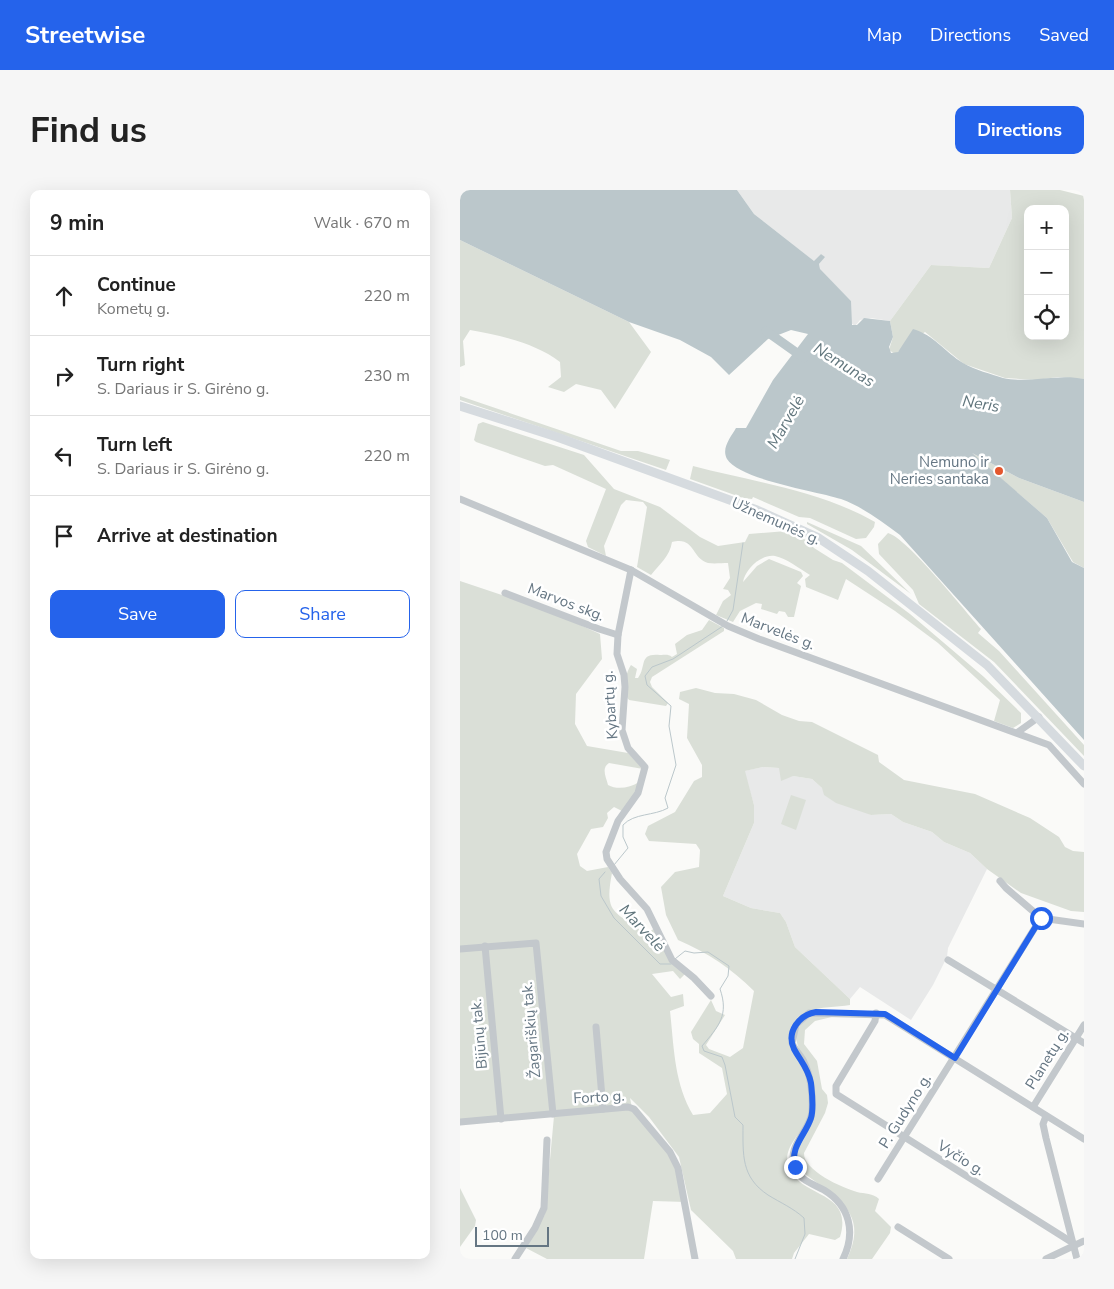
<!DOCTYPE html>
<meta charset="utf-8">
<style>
body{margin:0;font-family:"Nunito Sans",sans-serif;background:#f6f6f6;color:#222}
.controls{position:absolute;right:15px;top:15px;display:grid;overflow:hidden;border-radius:10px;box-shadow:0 5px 20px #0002}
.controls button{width:45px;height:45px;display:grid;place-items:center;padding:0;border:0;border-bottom:1px solid #e0e0e0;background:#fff;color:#222;font:25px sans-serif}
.scale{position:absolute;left:15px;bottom:12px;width:74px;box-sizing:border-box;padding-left:5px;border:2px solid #657683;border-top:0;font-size:14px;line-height:18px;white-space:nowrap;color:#657683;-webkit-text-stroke:4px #fff;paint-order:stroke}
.stop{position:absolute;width:15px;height:15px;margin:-11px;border:4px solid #2563eb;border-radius:50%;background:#fff}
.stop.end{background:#2563eb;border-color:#fff;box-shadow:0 1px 5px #0008}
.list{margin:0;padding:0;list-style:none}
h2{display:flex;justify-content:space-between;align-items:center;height:65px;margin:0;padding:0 20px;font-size:21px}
h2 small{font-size:16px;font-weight:400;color:#767676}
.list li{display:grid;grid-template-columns:32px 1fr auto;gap:15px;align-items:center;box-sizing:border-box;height:80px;padding:0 20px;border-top:1px solid #e0e0e0}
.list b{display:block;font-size:19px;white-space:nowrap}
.list p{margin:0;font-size:16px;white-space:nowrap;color:#767676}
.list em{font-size:16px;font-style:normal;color:#767676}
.actions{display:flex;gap:10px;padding:15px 20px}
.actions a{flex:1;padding:11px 0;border:1px solid #2563eb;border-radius:10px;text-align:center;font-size:18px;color:#2563eb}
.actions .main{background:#2563eb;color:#fff}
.icon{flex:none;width:28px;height:28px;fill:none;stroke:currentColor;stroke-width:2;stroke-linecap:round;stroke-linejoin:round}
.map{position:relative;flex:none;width:624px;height:1069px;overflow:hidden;border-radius:10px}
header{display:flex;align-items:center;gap:30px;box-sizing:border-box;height:70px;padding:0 25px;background:#2563eb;color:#fff}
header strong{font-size:24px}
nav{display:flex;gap:28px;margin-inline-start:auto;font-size:18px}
.intro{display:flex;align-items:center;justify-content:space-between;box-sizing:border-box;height:120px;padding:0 30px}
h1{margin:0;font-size:35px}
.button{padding:12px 22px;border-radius:10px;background:#2563eb;color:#fff;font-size:18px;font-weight:700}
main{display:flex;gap:30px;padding:0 30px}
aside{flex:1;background:#fff;border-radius:10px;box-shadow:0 5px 20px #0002}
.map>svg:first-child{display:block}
.built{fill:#e8e9e9}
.green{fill:#dadfd7;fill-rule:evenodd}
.water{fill:#bbc7cb}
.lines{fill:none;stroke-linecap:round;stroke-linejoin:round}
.stream{stroke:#bbc7cb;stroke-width:1}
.river{stroke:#bbc7cb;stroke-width:9}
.minor{stroke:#c3c8cc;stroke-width:7}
.major{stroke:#d6dbdf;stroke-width:9}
.route{stroke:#2563eb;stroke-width:6}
.poi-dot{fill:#e4572e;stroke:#fff;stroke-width:2}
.labels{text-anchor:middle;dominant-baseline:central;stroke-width:5;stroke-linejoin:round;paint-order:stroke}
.poi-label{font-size:15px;fill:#657683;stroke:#fff;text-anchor:end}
.street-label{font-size:15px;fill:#657683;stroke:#fff}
.water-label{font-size:16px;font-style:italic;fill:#60757c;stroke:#fff}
</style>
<header>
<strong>Streetwise</strong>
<nav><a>Map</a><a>Directions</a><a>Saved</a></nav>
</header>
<div class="intro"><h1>Find us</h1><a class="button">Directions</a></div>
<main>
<aside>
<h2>9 min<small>Walk · 670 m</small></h2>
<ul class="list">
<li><svg class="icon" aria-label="ahead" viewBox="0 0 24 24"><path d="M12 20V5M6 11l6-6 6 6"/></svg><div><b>Continue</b><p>Kometų g.</p></div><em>220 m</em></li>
<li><svg class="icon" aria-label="right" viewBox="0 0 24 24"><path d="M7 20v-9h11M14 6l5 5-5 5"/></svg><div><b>Turn right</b><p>S. Dariaus ir S. Girėno g.</p></div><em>230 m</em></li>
<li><svg class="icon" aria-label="left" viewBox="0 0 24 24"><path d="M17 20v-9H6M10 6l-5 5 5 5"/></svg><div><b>Turn left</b><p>S. Dariaus ir S. Girėno g.</p></div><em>220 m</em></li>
<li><svg class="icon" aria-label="arrive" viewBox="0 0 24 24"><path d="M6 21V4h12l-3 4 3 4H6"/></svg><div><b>Arrive at destination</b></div></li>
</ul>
<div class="actions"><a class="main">Save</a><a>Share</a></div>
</aside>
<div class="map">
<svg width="624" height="1069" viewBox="0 0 624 1069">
<rect width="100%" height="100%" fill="#fafaf8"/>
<!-- built -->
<g class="built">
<path d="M277,0H550L552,28L529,78L471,75L430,131L411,128L400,130L395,136L391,133V111L360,80L359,74L364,67L361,64L355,72L294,24Z"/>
<path d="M303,577L319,578L333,586L352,589L362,598L411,625L431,624L443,632L472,642L484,652L510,663L527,679L488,758L487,767L473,795L451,830L400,797L390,809L335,757L326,732L320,723L291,718L263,706L294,633V615L284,581Z"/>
</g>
<!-- green -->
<g class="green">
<path d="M550,0H600L624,6V189L598,187L576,190L545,188L504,174L465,142L435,164L429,160L433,147L430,131L471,75L529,78L552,28ZM568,19H605V146H568Z"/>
<path d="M0,50L169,132L191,162L155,219L141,200L116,194L104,202L88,197L101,187L100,172C76,153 39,145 10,140L3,151L5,175L0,177Z"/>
<path d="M0,206L161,261H178L210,270L206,280L0,210Z"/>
<path d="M23,232L124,265L154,299L200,317L240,347L258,356L285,352L289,344L327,341L346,350L354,358L373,370L382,373L450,424L524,487L561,523V533L553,538L534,531L540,510L478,453L435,421L386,389L378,410L346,397L345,389L350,385C340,379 326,368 315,366C300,364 285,380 283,392L297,376L309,369L341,382L343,386L337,393L341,396L334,427H328L325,422L319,421L317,424L301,419L302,414L296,413L280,421L273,432L256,425L263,411L271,405L268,400L263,399L270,388L268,373C262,373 254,374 248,373C231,368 235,346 212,352C210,366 199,375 191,385L177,377L187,317L183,312L166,310L161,315L144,356L146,366L128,357L126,351L146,299L93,275L85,276L16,252L14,250L18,234Z"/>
<path d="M510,262L559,288L624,312V378L613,372L587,328Z"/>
<path d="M233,276C294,292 359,300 415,332L414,337L406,348L396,349L350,328L339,327L293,307L292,309L283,308L230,289Z"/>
<path d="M347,332L401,356L451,404L392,360L347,334Z"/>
<path d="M428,343C447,348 505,421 521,439L518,443L539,461L624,555V566L534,472L459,414L453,400L419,364L418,354Z"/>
<path d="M0,391L87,420L140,444L142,469L116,504L115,534L127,556L168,563L183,579L149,573C141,578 146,587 148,595C157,600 170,598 179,592L177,601L162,621L154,617L147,623L148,628L143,637L131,639L117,664L120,676L127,681L148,677L152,683C144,724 154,721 185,743L194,739L207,766L226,783L220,789L213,781L192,784L211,807L223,804L224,816L210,821C214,857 214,893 233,925L250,923L267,904L262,878L239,863V854L233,849L231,842L251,810L256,821L265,825L246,855L249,859L270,867L283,858L294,801C271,778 248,763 218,750L206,725L201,697L215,682L239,677L240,660L236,654L189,651L185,644L188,636L215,622L234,591L242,587V575L227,548L229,514L219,509L220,502L236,498L255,503L274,504L296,510L322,525L339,531L352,532L418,565L419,572L444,590L515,604L570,628L599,647L605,657L613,661L624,662V722L611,721L561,703L527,679L510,663L484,652L472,642L443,632L431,624L411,625L376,613L364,605L362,598L352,589L333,586L321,591L319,578L303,577L285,581L294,615V633L263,706L291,718L320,723L326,732L335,757L390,809V815C377,817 360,817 348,821C336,826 324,846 331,859C336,866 342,873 345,881C349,892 352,911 350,923C346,942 320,956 329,978C342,1009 394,1000 380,1047L375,1050L349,1044L334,1063L332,1069H276L273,1061L231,1020L219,967L189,927L170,908L172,918L210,962L226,1012L193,1011L184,1069H87L66,1058L85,1024L94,926L0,934Z"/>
<path d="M249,430L264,438V441L192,487L190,492L192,497L208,513L206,516L169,510C162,501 165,484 171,475L177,479L175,488H178C187,476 178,463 200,465C206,465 208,464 212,467L217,464L215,454L227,445L242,440Z"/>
<path d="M331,605L346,610L336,640L321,634Z"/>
<path d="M350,826H376L355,831L345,840L344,854L357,871L362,899L367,905L368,913L365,923L344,963C343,980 382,998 397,1002C405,1004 413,1003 419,1009L415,1021L431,1037L430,1043L412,1069H387C406,1030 386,1013 356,992C348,986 340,982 338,973C332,955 352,944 352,927C352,914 355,893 350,882C344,865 335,859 336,840Z"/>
<path d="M0,998L16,1030L15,1036L0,1057Z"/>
</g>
<!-- water -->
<path class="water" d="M0,0H277L294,24L354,71L361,64L365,67L359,74L360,79L391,111L392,135H397L404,128L430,131L433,147L429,157L431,163L438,162L453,139C474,145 485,162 503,173C515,180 531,184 543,188C570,194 597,183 624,189V312L559,288L512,263L587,328L612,372L624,378V550L440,345C422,332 403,317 381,309C357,301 280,290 267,269C261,258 271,247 276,238H286L313,190L348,144L331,140L308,149L269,185L251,167L220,150L169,132L0,50Z"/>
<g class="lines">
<!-- stream -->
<g class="stream">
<path d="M267,431L273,420L283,353"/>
<path d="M154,675L168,658L163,647V635C174,623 194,626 208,618L205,608L216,575L209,536L211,516L187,495L185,486L192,477L213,469L263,436"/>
<path d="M145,682L139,689L141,706L154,728L200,774H211"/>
<path d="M215,769L225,761L234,763L248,762L269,776L268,786L260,799C269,825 259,836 242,856L244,861L262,867L265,875L275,927L283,935C283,965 281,987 308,1005C321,1013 333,1018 344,1028L345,1044L335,1069"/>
</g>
<!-- river -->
<path class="river" d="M306,141L344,168"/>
<!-- minor -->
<g class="minor">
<path d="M0,309L171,380L268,436L299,449L589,555L624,594"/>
<path d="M171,380L158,445L157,464L164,485L165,497L162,540L168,558L185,577L178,603L158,631L146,662L147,669L160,689L187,719L212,770L234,788L251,806"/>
<path d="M45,403L139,439L158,445"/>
<path d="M558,542L579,527"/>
<path d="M540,691L546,698L581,728L624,734"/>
<path d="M25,756L41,929"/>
<path d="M0,759L76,753L93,924"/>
<path d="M488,770L624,853"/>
<path d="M416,823L415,831L376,896V904L613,1053"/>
<path d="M136,837L143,919"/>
<path d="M573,917L624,835"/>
<path d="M586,926L583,934L586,948L617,1069"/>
<path d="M0,932L168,917L174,919L210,962L218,978L235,1069"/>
<path d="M418,989L581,728"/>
<path d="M438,1037L489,1069"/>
<path d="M55,1069L75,1038L84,1018L87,950"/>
<path d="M383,1069C396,1042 390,1016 364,1000C353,994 339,990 335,977C326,955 351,941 352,921C353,906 351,886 344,872C341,865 335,861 332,853L336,835L349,823L425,825L624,949"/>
<path d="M586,1069L624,1051"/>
</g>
<!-- major -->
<path class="major" d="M0,216L97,247L297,320L357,347L408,381L527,475L624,576"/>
</g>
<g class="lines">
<!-- route -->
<path class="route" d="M335,977C330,956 345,946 351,928C354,918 352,903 351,893C348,878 341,872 334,859C326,842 339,825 356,822L425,824L495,868L581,728"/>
</g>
<!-- markers -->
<circle class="poi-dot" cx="539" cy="281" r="5"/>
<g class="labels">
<!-- poi labels -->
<g class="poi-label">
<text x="529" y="272">Nemuno ir<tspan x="529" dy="17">Neries santaka</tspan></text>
</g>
<!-- street labels -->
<g class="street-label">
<text transform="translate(316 331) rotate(24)">Užnemunės g.</text>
<text transform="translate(106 412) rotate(21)">Marvos skg.</text>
<text transform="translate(318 441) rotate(21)">Marvelės g.</text>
<text transform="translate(150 515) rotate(-94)">Kybartų g.</text>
<text transform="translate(71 840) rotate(-95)">Žagariškių tak.</text>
<text transform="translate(19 844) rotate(-95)">Bijūnų tak.</text>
<text transform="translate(587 869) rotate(-58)">Planetų g.</text>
<text transform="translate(139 907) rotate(-3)">Forto g.</text>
<text transform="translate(445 921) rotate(-58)">P. Gudyno g.</text>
<text transform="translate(501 968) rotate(32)">Vyčio g.</text>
</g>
<!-- water labels -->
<g class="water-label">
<text transform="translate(384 175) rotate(32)">Nemunas</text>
<text transform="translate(521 214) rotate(9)">Neris</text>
<text transform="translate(326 232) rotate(-60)">Marvelė</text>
<text transform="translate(182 738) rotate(47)">Marvelė</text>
</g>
</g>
</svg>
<div class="controls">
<button>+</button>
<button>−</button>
<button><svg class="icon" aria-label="locate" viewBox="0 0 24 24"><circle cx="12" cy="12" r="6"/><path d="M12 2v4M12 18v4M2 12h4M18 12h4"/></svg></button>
</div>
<div class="scale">100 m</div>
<div class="stop" style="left:581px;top:728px"></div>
<div class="stop end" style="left:335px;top:977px"></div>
</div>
</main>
